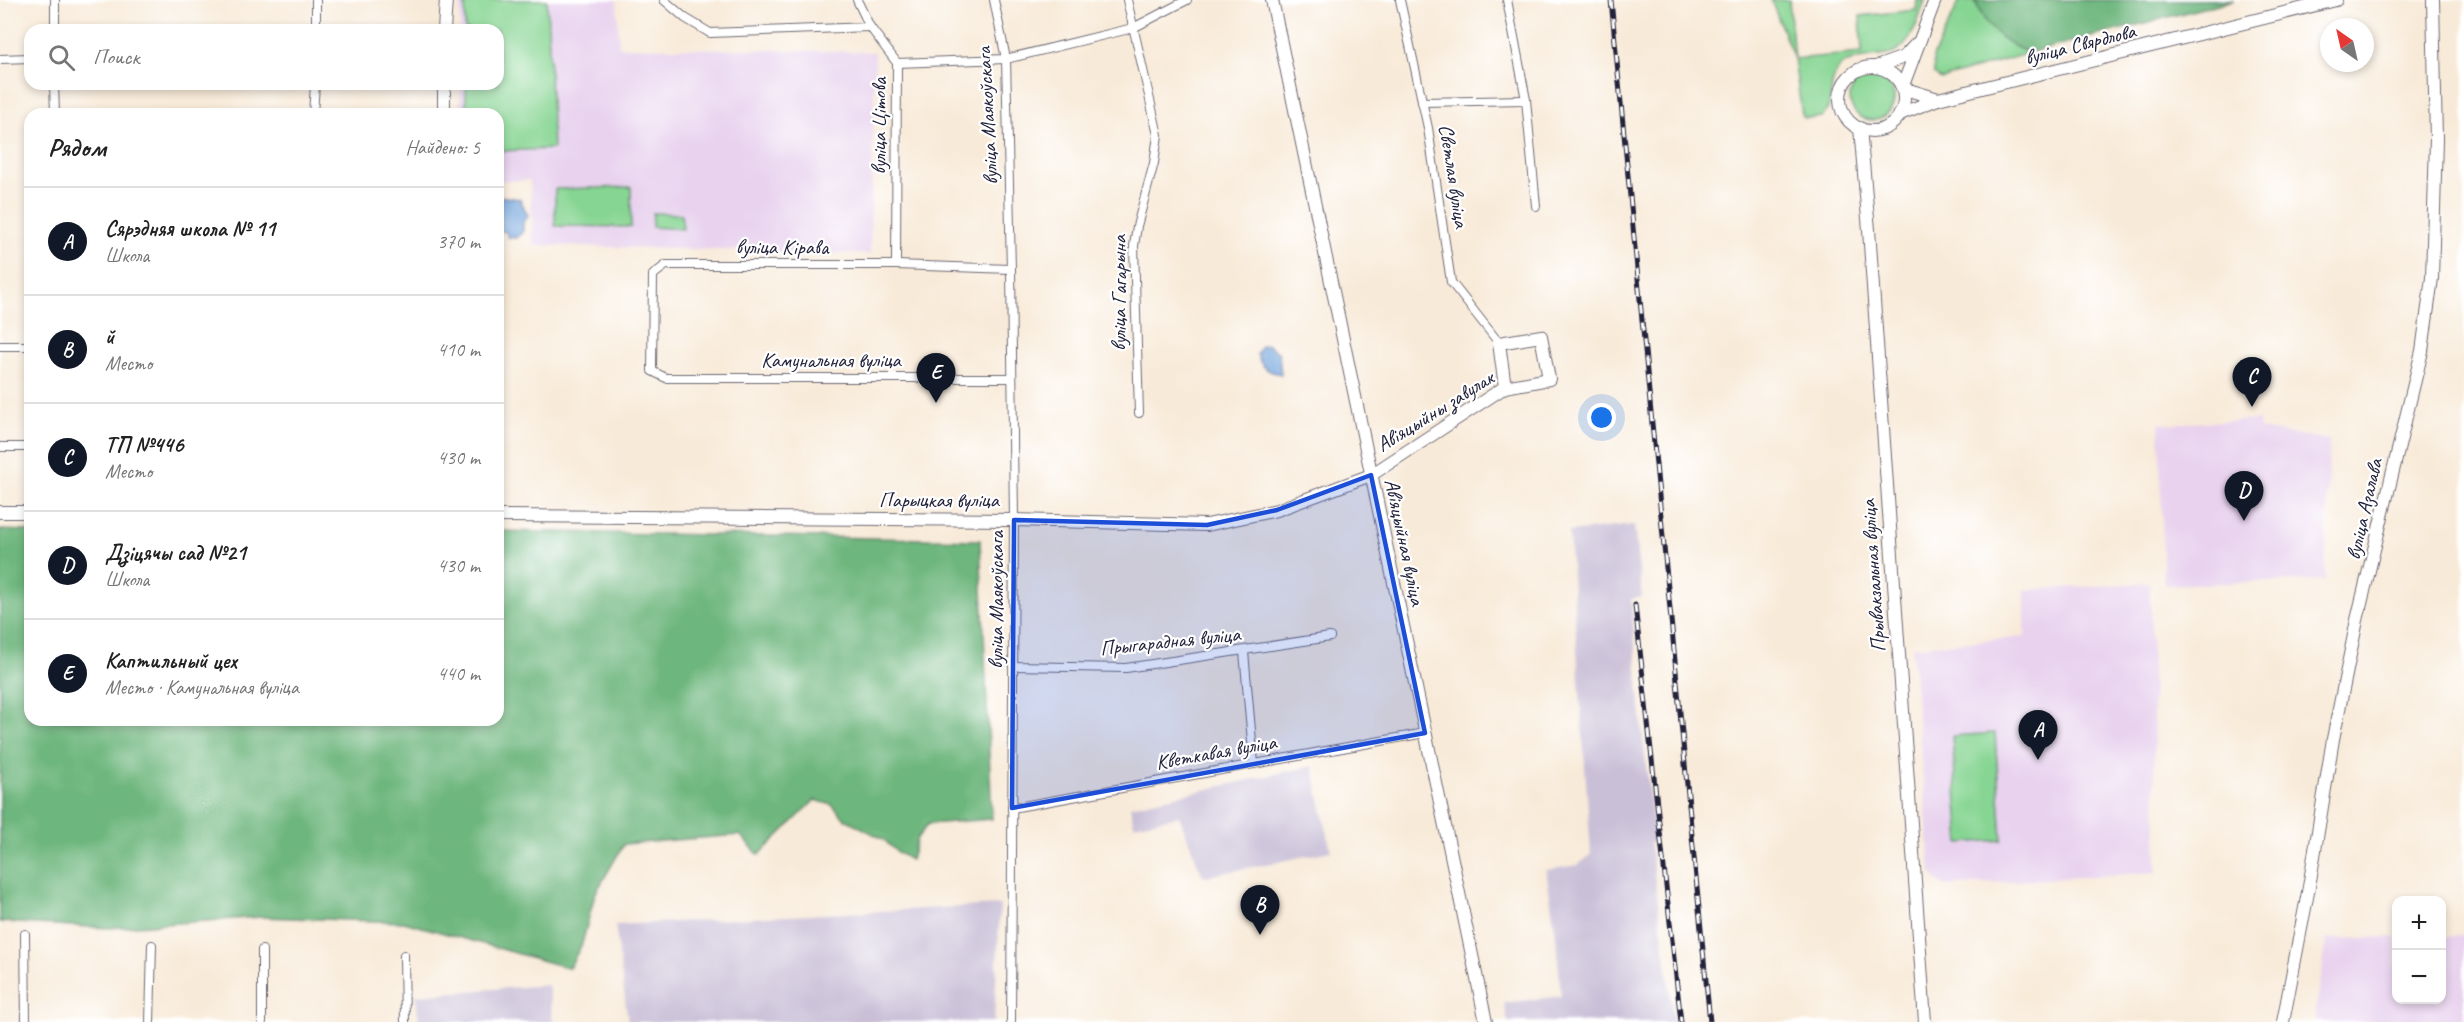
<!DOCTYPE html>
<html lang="ru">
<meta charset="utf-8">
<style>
body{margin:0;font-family:Caveat,sans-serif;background:#f2f2f2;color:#222}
.controls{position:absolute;right:18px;bottom:18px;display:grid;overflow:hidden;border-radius:12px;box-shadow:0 3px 9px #0003}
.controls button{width:54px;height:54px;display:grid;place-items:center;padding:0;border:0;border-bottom:2px solid #e0e0e0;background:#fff;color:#222;font:30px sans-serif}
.compass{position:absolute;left:2320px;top:18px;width:54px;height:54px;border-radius:50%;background:#fff;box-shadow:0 3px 9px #0003;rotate:326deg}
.you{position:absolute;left:1602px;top:418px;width:21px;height:21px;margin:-15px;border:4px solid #fff;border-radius:50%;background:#1a73e8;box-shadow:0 0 0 9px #1a73e833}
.badge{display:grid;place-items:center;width:39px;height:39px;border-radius:50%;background:#111827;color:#fff;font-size:20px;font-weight:700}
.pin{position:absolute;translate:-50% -50px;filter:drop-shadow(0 2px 3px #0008)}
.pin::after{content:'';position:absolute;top:32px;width:21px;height:18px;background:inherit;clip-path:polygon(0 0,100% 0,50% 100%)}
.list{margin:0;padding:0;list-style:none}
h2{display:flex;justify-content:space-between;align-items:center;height:78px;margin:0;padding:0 24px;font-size:26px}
h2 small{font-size:20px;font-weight:400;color:#767676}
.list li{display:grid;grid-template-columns:39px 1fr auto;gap:18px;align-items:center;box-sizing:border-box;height:108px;padding:0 24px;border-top:2px solid #e0e0e0}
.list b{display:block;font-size:22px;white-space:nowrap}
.list p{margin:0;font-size:20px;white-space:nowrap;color:#767676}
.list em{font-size:20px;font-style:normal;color:#767676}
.icon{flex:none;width:33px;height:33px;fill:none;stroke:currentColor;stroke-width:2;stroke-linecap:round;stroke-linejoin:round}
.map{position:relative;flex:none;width:2464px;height:1022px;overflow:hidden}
.search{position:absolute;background:#fff;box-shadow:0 3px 9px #0003;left:24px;top:24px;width:480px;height:66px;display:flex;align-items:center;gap:15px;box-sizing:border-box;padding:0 21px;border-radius:18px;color:#767676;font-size:22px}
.panel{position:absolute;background:#fff;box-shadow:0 3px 9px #0003;left:24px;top:108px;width:480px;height:618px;border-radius:18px}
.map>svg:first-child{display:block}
.built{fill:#e8d2ee}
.industrial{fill:#c9bfd7}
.green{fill:#87d593;stroke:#547c67;stroke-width:1.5}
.forest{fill:#6db67d;stroke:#486c5c;stroke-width:1.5}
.water{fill:#6fa2db;stroke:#48628b;stroke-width:1.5}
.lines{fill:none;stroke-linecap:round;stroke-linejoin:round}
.street-casing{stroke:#6d6872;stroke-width:10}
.secondary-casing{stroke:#6d6872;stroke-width:14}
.street{stroke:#fff;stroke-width:8}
.secondary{stroke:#fff;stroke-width:12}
.rail-casing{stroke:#22223b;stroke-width:5}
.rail{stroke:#fff;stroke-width:3;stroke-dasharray:9;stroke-linecap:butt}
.marked{fill:#1d4ed8;fill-opacity:0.2;stroke:#1d4ed8;stroke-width:4.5;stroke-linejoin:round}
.labels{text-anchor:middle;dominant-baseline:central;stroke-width:4.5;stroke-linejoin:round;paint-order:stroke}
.street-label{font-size:21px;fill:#22223b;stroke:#fff}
</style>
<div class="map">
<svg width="2464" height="1022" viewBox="0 0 2464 1022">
<rect width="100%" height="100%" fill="#fff"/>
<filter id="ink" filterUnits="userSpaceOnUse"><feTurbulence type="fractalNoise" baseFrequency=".0167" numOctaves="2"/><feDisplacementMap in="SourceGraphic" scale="12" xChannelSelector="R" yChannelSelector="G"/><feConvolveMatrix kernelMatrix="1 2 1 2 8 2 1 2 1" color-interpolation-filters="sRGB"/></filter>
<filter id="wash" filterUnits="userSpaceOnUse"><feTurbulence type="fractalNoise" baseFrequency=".008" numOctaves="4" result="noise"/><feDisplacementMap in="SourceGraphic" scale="24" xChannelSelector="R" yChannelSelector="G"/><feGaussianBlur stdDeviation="1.35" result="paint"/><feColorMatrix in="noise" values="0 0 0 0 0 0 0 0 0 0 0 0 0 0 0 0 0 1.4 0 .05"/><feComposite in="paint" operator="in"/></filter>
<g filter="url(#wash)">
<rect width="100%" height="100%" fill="#f8ead8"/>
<!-- built -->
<g class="built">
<path d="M460,0H617L619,47L875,52L870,254L533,245L530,180L498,181V114H460V84H498V30H460Z"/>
<path d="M2259,420V429L2329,440L2325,580L2164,585L2159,424Z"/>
<path d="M2150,583L2157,872L1943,886L1931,873L1912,647L2025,637V590Z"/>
<path d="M2464,936V1022H2314L2327,939L2396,937V1000H2442V937Z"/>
</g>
<!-- industrial -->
<g class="industrial">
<path d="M1634,525L1642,597L1631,599L1643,740L1655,842L1650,843L1674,1022H1508L1504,1003L1561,996L1556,936L1546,870L1578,865L1591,855L1569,532Z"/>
<path d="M1313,766L1331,851L1203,877L1179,816L1134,825L1130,806Z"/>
<path d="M1000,905L994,1022H628L615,925Z"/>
<path d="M548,985L553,1022H419L416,995Z"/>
</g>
<!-- green -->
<g class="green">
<path d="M465,0H547L553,149L498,151V114H466V84H498V30H465Z"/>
<path d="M1771,0H1789L1794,59L1862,53L1860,16L1916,10L1917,0H1925C1919,18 1911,48 1891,54C1882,56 1872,57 1863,58C1855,60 1847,60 1841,66C1826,81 1836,103 1822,117L1805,118L1802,115L1794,59Z"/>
<path d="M1960,0H1975C1984,27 2004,43 2029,53L1941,79L1934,74L1933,57Z"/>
<circle cx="1872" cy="98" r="22"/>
<path d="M631,187V227L555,226V189Z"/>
<path d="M653,213L681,214L683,229L652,227Z"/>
<path d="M1995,733L2002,840L1960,843L1952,736Z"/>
</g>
<!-- forest -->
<g class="forest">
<path d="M1975,0H2234L2029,53C2004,43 1984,27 1975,0Z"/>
<path d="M0,530L30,531V720H498V531L980,540L992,819L928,824L917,838L911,860L897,852L883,839L845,819L832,805L815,800L759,855L740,835L624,844L595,894L582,944L569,968L404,922L261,917L109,928L0,922Z"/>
</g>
<!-- water -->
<g class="water">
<path d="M498,196L520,199L528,216L523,222V232L516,238L508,237L506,232L498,230Z"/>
<path d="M1268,345L1279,353L1281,374C1267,372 1261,367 1257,354L1261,346Z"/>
</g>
</g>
<g filter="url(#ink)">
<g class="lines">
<defs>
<g id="street">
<path d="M316,0V30"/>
<path d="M664,0L685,18L710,33L870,27"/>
<path d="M857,0L870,27L897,63L896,265"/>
<path d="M994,0L1006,59L1011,269L1014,520L1011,1022"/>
<path d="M1127,0L1158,135L1154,163L1137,226L1134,246L1139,413"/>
<path d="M1400,0L1428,128L1451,282L1499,343"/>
<path d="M1507,0L1526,100L1536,206"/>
<path d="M55,30V0"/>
<path d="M0,59L30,58"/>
<path d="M897,63L1006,59L1133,28L1187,0"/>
<path d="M54,84L55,114"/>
<path d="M1422,102L1526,100"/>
<path d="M313,114L315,84"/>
<path d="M1011,269L896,265H666L653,275L652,371L666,378H1012"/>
<path d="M0,346H30"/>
<path d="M0,447H30"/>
<path d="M1244,652L1254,764"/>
<path d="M1013,666L1126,668L1330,637"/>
<path d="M1012,808L1425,733"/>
<path d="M25,934L26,1022"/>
<path d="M404,955L405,1022"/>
<path d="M150,1022L152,945"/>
<path d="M262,1022V950"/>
</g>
<g id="secondary">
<path d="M1272,0L1486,1022"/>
<path d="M1935,0L1902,88L1938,99"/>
<path d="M444,30L446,0"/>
<path d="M1876,67L1904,57L1916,44"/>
<circle cx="1872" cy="99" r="32"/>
<path d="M444,84V114"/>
<path d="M1900,114L1938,99L2336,0"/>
<path d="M1860,128L1869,230L1925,1022"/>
<path d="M0,512H30"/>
<path d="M498,516L1014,520L1207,525L1277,510L1371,475L1505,387L1549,379L1541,336L1499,343L1505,387"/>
<path d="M2283,1022L2309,887L2333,739L2357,620L2422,351L2432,278L2436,140L2433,0"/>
</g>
</defs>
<!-- street casing -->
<use href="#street" class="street-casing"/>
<!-- secondary casing -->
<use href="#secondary" class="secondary-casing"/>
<!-- street -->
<use href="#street" class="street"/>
<!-- secondary -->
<use href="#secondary" class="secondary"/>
<defs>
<g id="rail">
<path d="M1611,0L1710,1022"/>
<path d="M1635,605L1681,1022"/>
</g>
</defs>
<!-- rail casing -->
<use href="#rail" class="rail-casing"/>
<!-- rail -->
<use href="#rail" class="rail"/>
</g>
</g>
<!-- marked area -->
<path class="marked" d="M1371,475L1425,733L1012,808L1014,520L1207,525L1277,510Z"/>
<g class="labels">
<!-- street labels -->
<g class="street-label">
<text transform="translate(2080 44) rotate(-14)">вуліца Свярдлова</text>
<text transform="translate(987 116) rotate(-93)">вуліца Маякоўскага</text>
<text transform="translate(879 126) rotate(-90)">вуліца Цітова</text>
<text transform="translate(1454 176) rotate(81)">Светлая вуліца</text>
<text x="782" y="247">вуліца Кірава</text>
<text transform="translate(1119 293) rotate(-90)">вуліца Гагарына</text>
<text x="831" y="360">Камунальная вуліца</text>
<text transform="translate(1435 411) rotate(-32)">Авіяцыйны завулак</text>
<text x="939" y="500">Парыцкая вуліца</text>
<text transform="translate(2364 509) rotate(-77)">вуліца Азалава</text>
<text transform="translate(1405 542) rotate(78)">Авіяцыйная вуліца</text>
<text transform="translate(1873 576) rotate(-94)">Прывакзальная вуліца</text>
<text transform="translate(996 600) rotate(-90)">вуліца Маякоўскага</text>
<text transform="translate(1170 641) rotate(-6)">Прыгарадная вуліца</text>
<text transform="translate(1216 752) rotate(-10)">Кветкавая вуліца</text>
</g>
</g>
</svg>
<div class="controls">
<button>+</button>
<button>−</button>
</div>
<svg class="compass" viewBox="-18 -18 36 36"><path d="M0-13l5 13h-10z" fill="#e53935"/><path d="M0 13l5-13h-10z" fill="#767676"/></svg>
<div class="you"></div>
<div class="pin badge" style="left:2038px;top:760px">A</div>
<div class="pin badge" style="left:1260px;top:935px">B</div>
<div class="pin badge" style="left:2252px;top:407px">C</div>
<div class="pin badge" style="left:2244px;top:521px">D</div>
<div class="pin badge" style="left:936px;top:403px">E</div>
<div class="search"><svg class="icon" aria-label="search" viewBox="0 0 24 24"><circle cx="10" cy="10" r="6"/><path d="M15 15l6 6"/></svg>Поиск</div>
<section class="panel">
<h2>Рядом<small>Найдено: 5</small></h2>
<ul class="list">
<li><span class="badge">A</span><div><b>Сярэдняя школа № 11</b><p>Школа</p></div><em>370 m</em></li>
<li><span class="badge">B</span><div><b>й</b><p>Место</p></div><em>410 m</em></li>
<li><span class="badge">C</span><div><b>ТП №446</b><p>Место</p></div><em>430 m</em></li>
<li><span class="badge">D</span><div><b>Дзіцячы сад №21</b><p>Школа</p></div><em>430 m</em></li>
<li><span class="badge">E</span><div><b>Каптильный цех</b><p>Место · Камунальная вуліца</p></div><em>440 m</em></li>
</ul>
</section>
</div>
